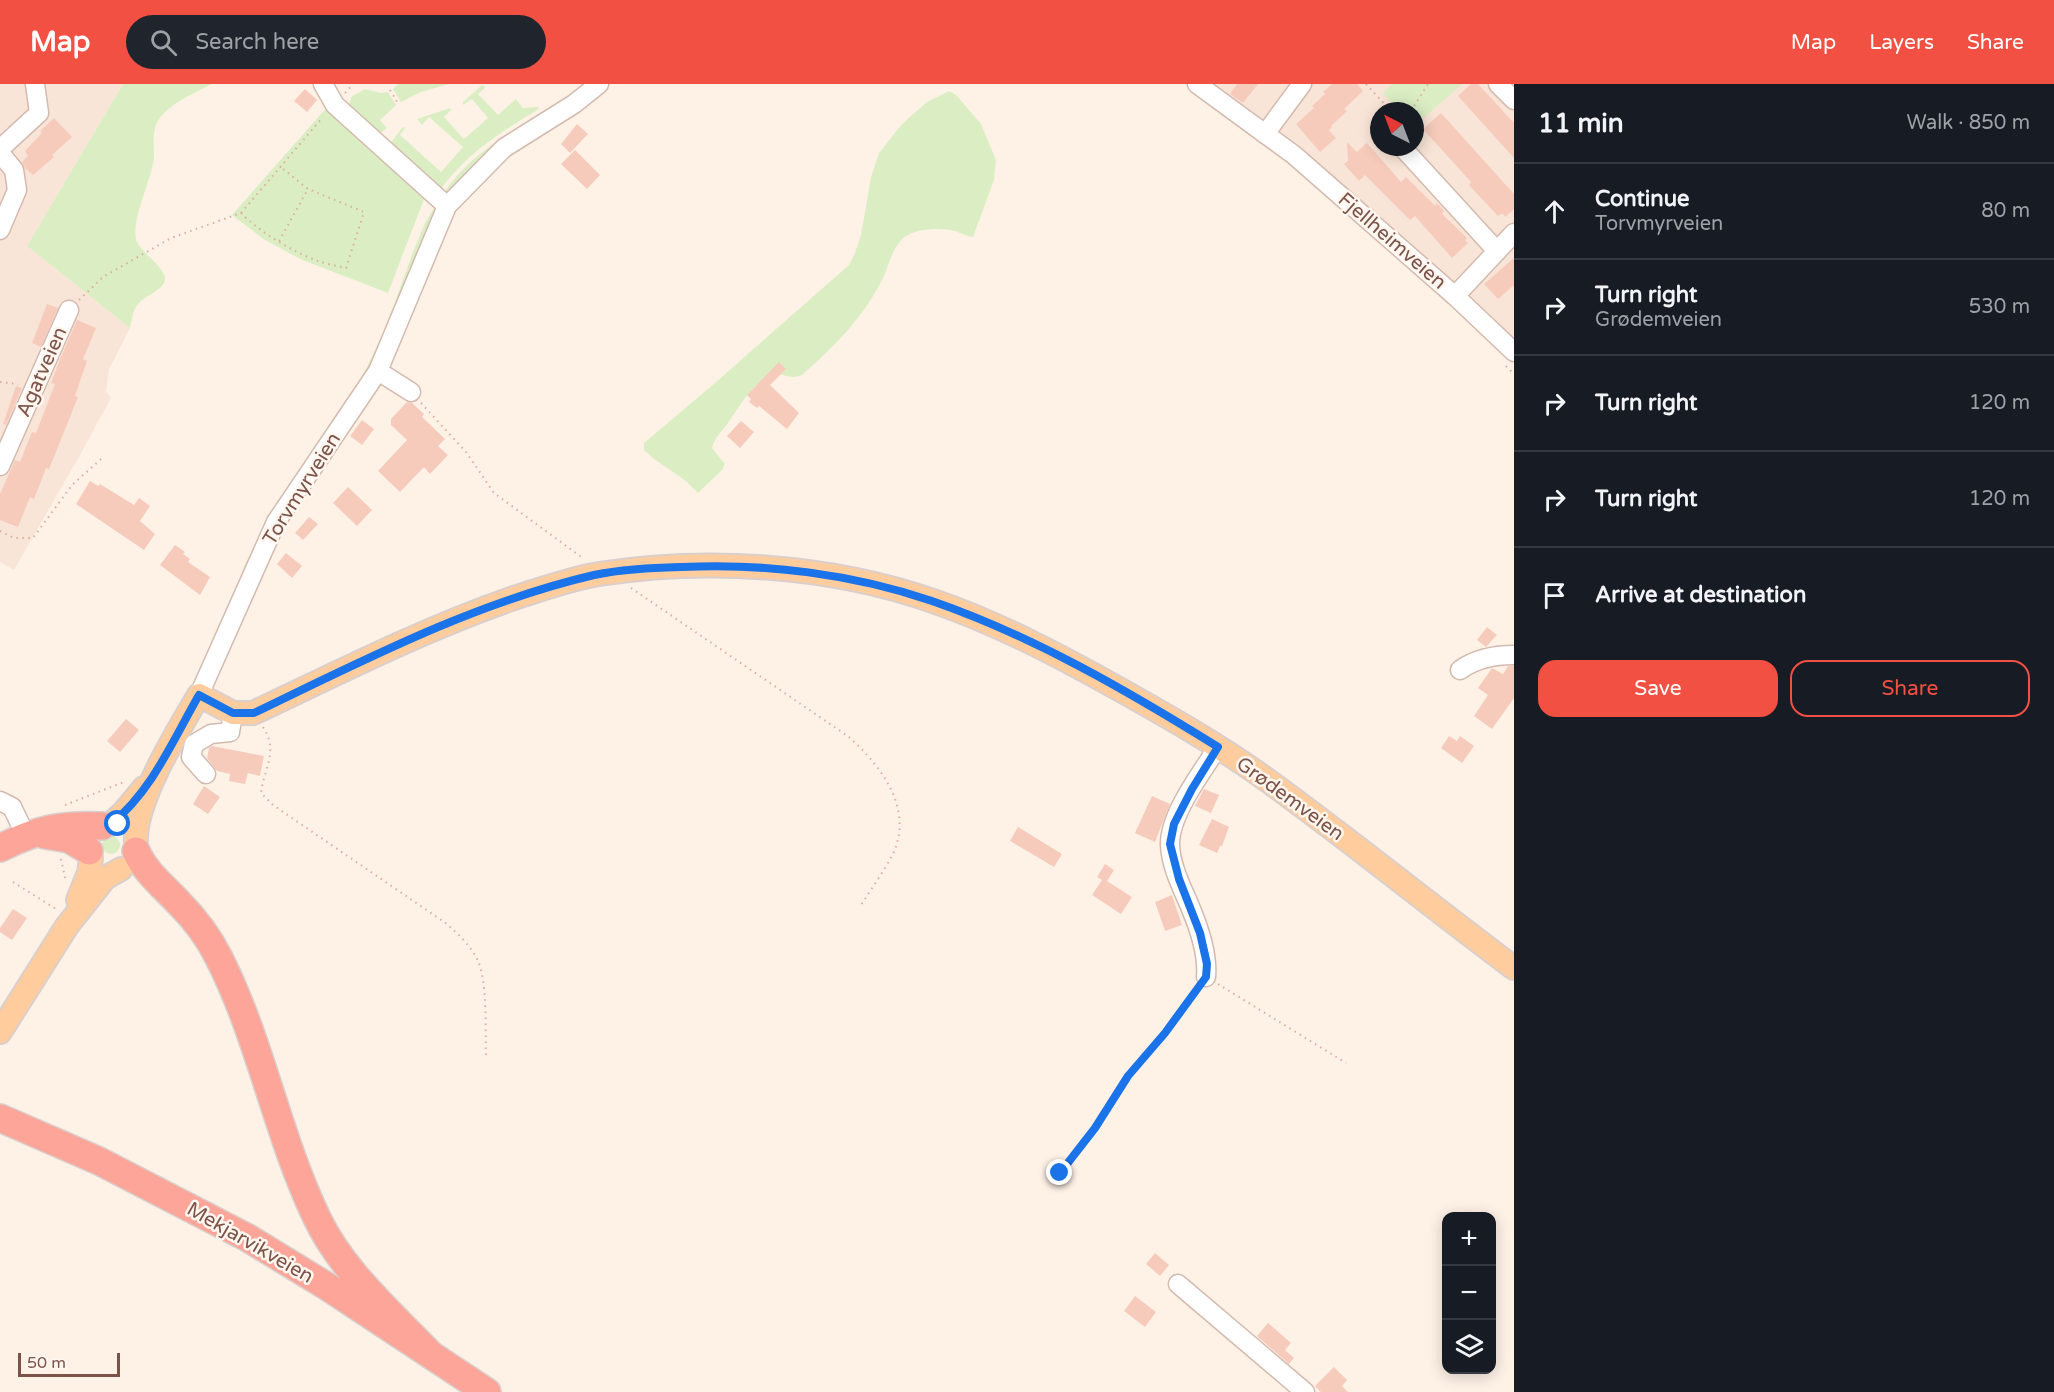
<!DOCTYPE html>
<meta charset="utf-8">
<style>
body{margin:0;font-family:"Varela Round",sans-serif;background:#20242c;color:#f1f3f6}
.controls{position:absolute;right:18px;bottom:18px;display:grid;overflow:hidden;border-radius:12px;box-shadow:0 3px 15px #0003}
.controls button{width:54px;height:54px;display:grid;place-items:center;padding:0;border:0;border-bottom:2px solid #363941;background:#171b24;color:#f1f3f6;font:30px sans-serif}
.compass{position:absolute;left:1370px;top:18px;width:54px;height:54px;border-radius:50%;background:#171b24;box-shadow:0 3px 15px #0003;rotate:318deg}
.scale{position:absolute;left:18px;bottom:15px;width:102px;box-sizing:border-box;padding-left:6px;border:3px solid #7b5348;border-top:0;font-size:16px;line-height:21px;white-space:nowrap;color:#7b5348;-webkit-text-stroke:4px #fff6ef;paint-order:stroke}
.stop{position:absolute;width:18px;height:18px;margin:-14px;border:4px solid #1a73e8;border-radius:50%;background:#fff}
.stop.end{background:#1a73e8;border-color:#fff;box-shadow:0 2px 6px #0008}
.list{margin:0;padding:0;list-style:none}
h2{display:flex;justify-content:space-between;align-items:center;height:78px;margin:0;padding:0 24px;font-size:26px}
h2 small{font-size:20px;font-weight:400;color:#9ea1a6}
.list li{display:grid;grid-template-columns:39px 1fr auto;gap:18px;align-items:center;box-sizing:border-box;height:96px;padding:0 24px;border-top:2px solid #363941}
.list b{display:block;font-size:22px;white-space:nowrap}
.list p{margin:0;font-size:20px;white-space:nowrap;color:#9ea1a6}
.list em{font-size:20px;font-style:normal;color:#9ea1a6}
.actions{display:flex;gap:12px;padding:18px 24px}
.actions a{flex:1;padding:14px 0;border:2px solid #f25042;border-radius:18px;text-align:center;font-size:21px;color:#f25042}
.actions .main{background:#f25042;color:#fff}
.icon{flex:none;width:33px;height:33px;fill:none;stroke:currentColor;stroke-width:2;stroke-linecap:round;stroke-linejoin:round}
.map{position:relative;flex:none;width:1514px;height:1308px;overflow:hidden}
header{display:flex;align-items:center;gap:36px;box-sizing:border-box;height:84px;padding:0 30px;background:#f25042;color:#fff}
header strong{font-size:28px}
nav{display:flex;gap:33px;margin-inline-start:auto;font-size:21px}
.search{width:420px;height:54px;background:#20242c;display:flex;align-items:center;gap:15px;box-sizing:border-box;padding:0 21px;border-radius:33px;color:#9ea1a6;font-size:22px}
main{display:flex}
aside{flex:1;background:#171b24}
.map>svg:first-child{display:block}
.residential{fill:#f9e5d7;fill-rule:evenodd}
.green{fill:#dbeec3}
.building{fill:#f6cbbc}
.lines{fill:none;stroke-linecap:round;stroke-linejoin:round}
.minor-casing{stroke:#d4baae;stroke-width:21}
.major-casing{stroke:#dacfcc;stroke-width:26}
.highway-casing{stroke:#dacfcc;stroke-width:30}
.path{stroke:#dcad9e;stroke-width:2;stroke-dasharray:1.5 4.5;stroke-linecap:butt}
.minor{stroke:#fff;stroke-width:18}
.major{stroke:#ffcd9d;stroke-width:22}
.highway{stroke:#fda599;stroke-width:27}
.route{stroke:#1a73e8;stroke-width:8}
.labels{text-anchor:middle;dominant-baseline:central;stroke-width:5;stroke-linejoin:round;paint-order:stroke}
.street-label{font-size:20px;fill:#7b5348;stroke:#fff6ef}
</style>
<header>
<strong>Map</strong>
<div class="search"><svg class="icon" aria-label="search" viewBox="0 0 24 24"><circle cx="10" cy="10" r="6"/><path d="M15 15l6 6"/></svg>Search here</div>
<nav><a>Map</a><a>Layers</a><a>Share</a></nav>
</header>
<main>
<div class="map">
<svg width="1514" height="1308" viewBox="0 0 1514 1308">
<rect width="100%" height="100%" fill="#fef2e7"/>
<!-- residential -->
<g class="residential">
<path d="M0,0H123L27,162L130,244L109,285L106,308L111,314L80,371L14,486L0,478Z"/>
<path d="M1199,0H1514V276L1449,212ZM1379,27H1415V63H1379Z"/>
</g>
<!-- green -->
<g class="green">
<path d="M123,0H211C193,11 170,18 158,37C152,47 154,61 154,73C153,93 129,139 137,158C142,169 164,183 165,194C166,205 145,212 139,219C132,226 132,236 130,244L27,162Z"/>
<path d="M398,0H449L421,8L401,18L393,5Z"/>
<path d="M1392,0H1462L1415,42V27H1398L1383,9Z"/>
<path d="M482,1L486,3L478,10L498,31L516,15L523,24L538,23L539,25C501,48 464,71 439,108L390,60L402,44L406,43L400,51L441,88L463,63L429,33L422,41L417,35L450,24L451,26L444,33L464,55L488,34L472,15L463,21V18Z"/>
<path d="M365,5L381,9L388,8L396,21L380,36L387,44L378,51L347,25L352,12Z"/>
<path d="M949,7L956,11L981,40L996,76L994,96L973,153C967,152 961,149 955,147C943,144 922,144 910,150C894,157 890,178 884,192C865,232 835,262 802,291C793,295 786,292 777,289C751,300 745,315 730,336C724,346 714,353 712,364L725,380L722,386L698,409C693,405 689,399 683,395C670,385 656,378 644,366V359L715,299L849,181L855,169L861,151L871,93L879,69L902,40L927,18Z"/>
<path d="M555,20V22L492,66L472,83L451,109L443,110C470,69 515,45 555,20Z"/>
<path d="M328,22L426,110L388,209L300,175L265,156L232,131Z"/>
<path d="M434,124L436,129L423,157L398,228L379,272L246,486L244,483L267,438L359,299L384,248L412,171L425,139Z"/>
<circle cx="111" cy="761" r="9"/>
</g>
<!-- building -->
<g class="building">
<path d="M1237,0H1258L1243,19L1230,10Z"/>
<path d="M1332,0H1357L1363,7L1344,25L1347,27L1331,42L1332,43L1329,46L1336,54L1320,68L1296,40L1314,24L1312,22L1325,10L1323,8Z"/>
<path d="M1471,0H1478L1514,39V74L1458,12Z"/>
<path d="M305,5L317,16L307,28L294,17Z"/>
<path d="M1441,29L1514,110V125L1505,133L1502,129L1498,132L1482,115L1469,101L1471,98L1423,45Z"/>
<path d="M54,34L72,53L52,71L54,73L33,91L25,84L22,78L28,72L25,67L42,49L40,47Z"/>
<path d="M577,40L588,50L570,69L561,60Z"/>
<path d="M1347,58L1357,68L1367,59L1401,98L1406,93L1435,122L1437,119L1444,127L1442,130L1467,154L1465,156L1468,159L1452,174L1415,132L1410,136L1365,91L1359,97L1344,80L1348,77Z"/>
<path d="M575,66L600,91L587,105L561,80Z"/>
<path d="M1514,174V201L1498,215L1484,200Z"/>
<path d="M47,220L58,224L41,263L32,259Z"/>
<path d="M77,236L96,244L83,275L87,277L75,312L78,313L49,385L46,384L34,415L30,413L18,443L0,436V410L15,376L20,378L32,348L36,349L55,300L51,299L61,273Z"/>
<path d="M779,278L786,285L770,301L799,329L787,345L759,322L757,324L749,318L751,315L747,311Z"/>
<path d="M16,302L22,304L6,341L3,340Z"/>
<path d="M407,318L412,319L424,330L422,333L445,355L438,362L448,371L430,390L424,383L400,408L378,387L407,356L391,341V335Z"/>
<path d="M362,336L374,345L362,361L350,352Z"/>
<path d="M741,337L754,348L740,364L727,352Z"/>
<path d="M90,397L98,402L100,400L134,421L139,414L150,422L140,437L155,450L144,466L76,420Z"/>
<path d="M348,403L372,426L357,442L333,419Z"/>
<path d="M309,433L318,440L303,456L295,449Z"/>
<path d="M175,461L185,468L183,470L190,475L188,478L210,493L200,511L160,481Z"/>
<path d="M286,469L302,482L292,494L277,480Z"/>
<path d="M1487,543L1497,551L1486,563L1477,556Z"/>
<path d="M1508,582H1514V614L1492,645L1474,632L1488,611L1478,604L1492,584L1503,590Z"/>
<path d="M126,635L139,646L120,668L107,657Z"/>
<path d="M1449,652L1457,657L1460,652L1474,662L1462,679L1441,664Z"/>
<path d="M212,662L264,672L260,692L248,689L245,700L229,697L230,690L217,687L207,674L209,664Z"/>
<path d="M204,702L220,713L208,730L193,720Z"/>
<path d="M1204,705L1219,711L1211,729L1195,722Z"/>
<path d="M1152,712L1170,720L1155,758L1135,749Z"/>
<path d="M1212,735L1229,743L1222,762H1220L1217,769L1199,761Z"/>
<path d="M1018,743L1062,770L1054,783L1010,757Z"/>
<path d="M1105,780L1114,786L1107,797L1132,813L1121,830L1092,811L1102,796L1097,793Z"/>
<path d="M1172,811L1182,841L1165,847L1155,818Z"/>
<path d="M13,825L27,834L12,856L0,848V844Z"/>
<path d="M1155,1169L1169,1181L1160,1192L1146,1180Z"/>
<path d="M1135,1212L1156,1228L1145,1243L1124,1227Z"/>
<path d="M1268,1239L1291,1259L1285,1266L1294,1274L1289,1280L1257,1252Z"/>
<path d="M1334,1283L1347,1296L1342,1302L1348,1308H1321L1315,1302Z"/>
</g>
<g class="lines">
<defs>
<g id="minor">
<path d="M323,0L335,21L447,122"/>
<path d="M1197,0L1294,71L1455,212L1514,268"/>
<path d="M1498,0L1514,16"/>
<path d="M1265,50L1302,0"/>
<path d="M1402,63L1497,167"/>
<path d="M0,65L39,29L35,0"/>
<path d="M0,69L14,86L17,106L0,146"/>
<path d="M1455,212L1514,149"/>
<path d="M378,287L411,308"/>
<path d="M0,382L69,226"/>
<path d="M1460,586C1475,575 1495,571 1514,571"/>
<path d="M199,611L276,438L378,287L447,122L504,64L574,20L599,0"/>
<path d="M206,690L191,673L194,660L211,650L230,648L233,629"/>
<path d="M0,717L12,723L26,752"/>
<path d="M1206,893C1208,872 1201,850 1193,830C1185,809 1171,785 1170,761C1169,731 1202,688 1218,663"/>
<path d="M1178,1200L1305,1308"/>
</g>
<g id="major">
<path d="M111,740L124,728L144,704"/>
<path d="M136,758C134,717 178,647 199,611L233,629H253C338,589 422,546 511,515C539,506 569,495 599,490C706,473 830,481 933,517C997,539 1058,571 1117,604C1169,633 1220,662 1267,696C1351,757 1431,822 1514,884"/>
<path d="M78,816L89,789L91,774"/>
<path d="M0,948L67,842L105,794L121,785"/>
</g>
<g id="highway">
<path d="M45,751L69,755L89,767"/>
<path d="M0,764C39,745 59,740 102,742"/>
<path d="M136,767C145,788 163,802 179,819C195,835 209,854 219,874C261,957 277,1051 317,1134C342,1187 390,1228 430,1270"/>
<path d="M0,1034L99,1077L248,1154L328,1203L487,1308"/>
</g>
</defs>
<!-- minor casing -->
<use href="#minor" class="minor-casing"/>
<!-- major casing -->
<use href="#major" class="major-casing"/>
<!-- highway casing -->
<use href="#highway" class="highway-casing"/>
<!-- path -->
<g class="path">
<path d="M1366,0L1391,27"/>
<path d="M390,6L399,21"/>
<path d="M345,9L353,0"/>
<path d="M1411,27L1428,0"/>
<path d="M241,129C258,147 295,169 318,177C327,180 337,182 346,184L364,128L308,105L282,84"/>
<path d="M279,157L308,105"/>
<path d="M79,216L103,193L171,154L241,129L323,33"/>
<path d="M1506,282L1514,290"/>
<path d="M0,298L18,300"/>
<path d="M421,319L466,368L494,409L584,475"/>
<path d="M0,447L14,454H33L72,401L101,375"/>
<path d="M631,504L849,653C881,682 914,724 893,770C884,787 872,804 861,821"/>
<path d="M263,643C279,667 264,684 261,709L273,721L447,840C458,850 470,861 477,875C488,896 485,947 486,972"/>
<path d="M65,721L124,698"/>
<path d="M61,775L66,798"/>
<path d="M13,798L56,825"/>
<path d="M1218,900L1346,979"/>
<path d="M1060,1088L1095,1044L1128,992L1165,949L1197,905"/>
</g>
<!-- minor -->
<use href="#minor" class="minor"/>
<!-- major -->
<use href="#major" class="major"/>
<!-- highway -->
<use href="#highway" class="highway"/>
</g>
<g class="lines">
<!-- route -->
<path class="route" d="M118,740H111C152,707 173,656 199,611L233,629H254C364,576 474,519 594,491C622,485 653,484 682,483C765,479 853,490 932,517C1033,552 1128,607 1218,663L1192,705L1174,740L1170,760L1179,795L1200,849L1207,880L1206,893L1165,949L1128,992L1095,1044L1060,1089"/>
</g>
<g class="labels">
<!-- street labels -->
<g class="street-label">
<text transform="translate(1392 157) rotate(41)">Fjellheimveien</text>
<text transform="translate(42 288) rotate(-66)">Agatveien</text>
<text transform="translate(302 405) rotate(-58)">Torvmyrveien</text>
<text transform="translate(1290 715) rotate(36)">Grødemveien</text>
<text transform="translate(250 1159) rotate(30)">Mekjarvikveien</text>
</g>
</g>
</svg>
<div class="controls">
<button>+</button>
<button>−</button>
<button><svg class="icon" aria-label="layers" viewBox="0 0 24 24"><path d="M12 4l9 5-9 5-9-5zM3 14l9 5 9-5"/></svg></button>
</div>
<svg class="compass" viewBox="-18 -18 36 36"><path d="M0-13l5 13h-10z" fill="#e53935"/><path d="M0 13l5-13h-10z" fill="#9ea1a6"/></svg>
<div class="scale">50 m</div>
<div class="stop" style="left:118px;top:740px"></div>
<div class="stop end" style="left:1060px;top:1089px"></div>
</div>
<aside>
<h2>11 min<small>Walk · 850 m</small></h2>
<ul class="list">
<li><svg class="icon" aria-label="ahead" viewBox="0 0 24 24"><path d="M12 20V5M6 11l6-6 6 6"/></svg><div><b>Continue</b><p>Torvmyrveien</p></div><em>80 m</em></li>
<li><svg class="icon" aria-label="right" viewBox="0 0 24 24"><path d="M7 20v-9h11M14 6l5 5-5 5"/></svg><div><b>Turn right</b><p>Grødemveien</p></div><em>530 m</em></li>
<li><svg class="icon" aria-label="right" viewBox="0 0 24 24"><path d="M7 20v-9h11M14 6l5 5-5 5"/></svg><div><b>Turn right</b></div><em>120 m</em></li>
<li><svg class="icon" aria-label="right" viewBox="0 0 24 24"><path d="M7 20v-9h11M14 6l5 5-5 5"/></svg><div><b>Turn right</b></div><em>120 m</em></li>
<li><svg class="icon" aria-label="arrive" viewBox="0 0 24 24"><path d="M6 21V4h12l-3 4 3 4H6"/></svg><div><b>Arrive at destination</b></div></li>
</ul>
<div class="actions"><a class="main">Save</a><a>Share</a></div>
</aside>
</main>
